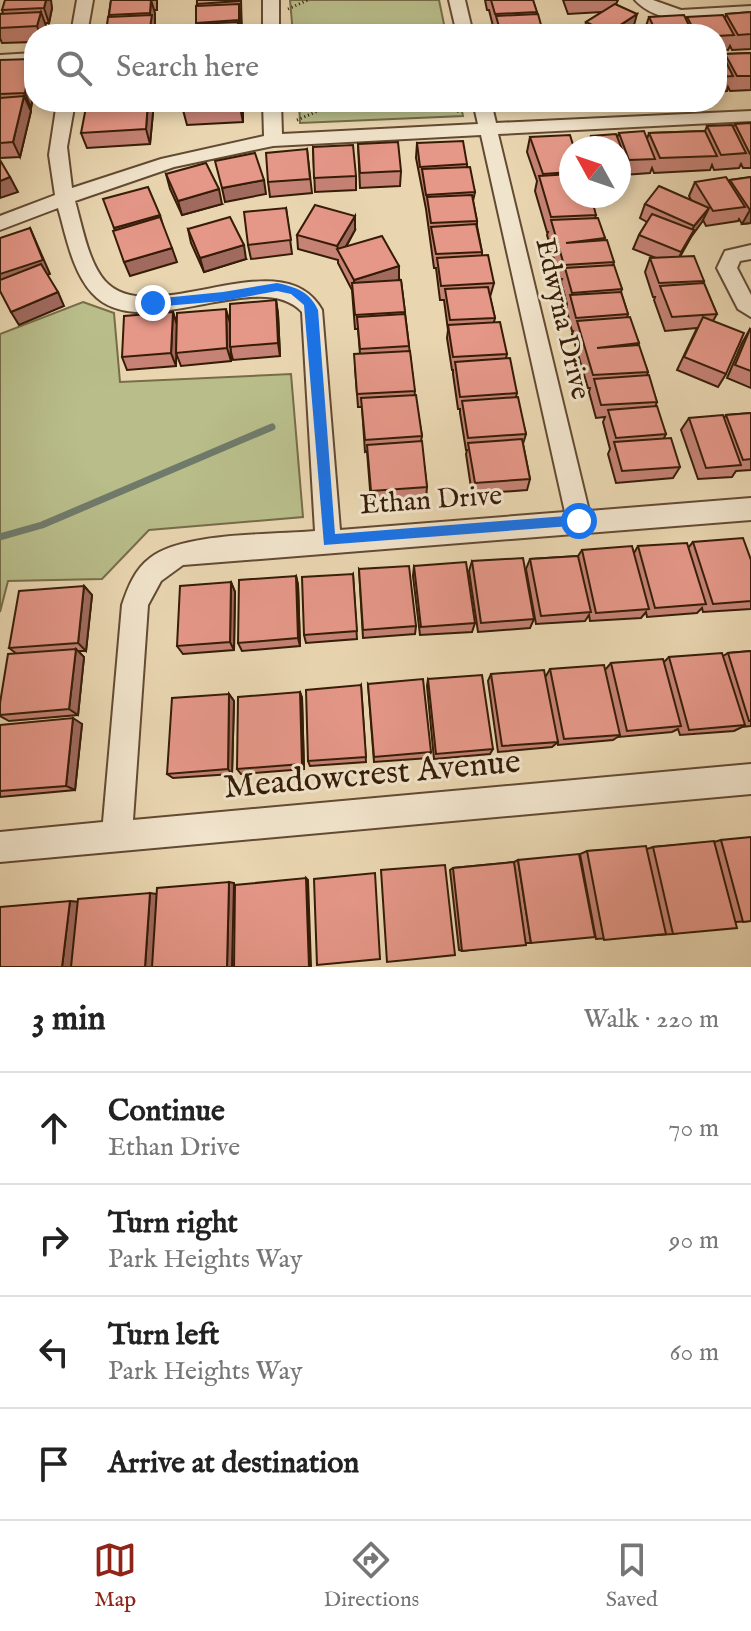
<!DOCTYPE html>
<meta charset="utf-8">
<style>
body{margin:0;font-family:"IM FELL English",serif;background:#f6f6f6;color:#222}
.compass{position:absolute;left:559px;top:136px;width:72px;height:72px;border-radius:50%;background:#fff;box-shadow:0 4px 12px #0003;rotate:310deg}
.stop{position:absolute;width:24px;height:24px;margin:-18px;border:6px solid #1a73e8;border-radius:50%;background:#fff}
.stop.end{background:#1a73e8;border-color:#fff;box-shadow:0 2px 8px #0008}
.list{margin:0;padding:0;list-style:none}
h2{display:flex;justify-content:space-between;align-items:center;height:104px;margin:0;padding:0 32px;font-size:34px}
h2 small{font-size:26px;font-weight:400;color:#767676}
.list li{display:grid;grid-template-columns:52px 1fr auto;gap:24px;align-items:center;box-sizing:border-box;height:112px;padding:0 32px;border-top:2px solid #e0e0e0}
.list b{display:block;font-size:30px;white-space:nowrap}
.list p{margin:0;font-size:26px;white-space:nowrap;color:#767676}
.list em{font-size:26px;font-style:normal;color:#767676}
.icon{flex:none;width:44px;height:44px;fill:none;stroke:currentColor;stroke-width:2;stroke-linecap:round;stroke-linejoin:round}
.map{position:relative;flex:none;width:751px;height:967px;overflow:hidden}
.search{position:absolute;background:#fff;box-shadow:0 4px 12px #0003;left:24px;right:24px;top:24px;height:88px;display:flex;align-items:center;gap:20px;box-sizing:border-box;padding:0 28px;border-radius:32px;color:#767676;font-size:30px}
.sheet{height:552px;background:#fff}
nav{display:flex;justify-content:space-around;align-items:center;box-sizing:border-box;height:112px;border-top:2px solid #e0e0e0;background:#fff;font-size:22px;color:#767676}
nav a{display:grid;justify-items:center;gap:4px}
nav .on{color:#8f2418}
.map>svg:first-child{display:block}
.green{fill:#b8bd8a;stroke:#776c48;stroke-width:2}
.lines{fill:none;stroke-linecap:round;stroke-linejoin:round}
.stream{stroke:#707a6a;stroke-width:7}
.minor-casing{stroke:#634a32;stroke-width:4}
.path{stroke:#361c07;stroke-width:3;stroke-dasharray:1 3;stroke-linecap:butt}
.minor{fill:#f1e4cc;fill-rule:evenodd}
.wall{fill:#c58275;stroke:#361c07;stroke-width:2}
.shaded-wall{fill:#a06a5f;stroke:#361c07;stroke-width:2}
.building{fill:#e59788;stroke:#361c07;stroke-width:2}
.route{fill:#1a73e8}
.labels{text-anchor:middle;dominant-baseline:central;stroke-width:6;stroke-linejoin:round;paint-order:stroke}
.street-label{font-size:28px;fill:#361c07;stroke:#f1e4cc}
.near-street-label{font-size:34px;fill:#361c07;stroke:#f1e4cc}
</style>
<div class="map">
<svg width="751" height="967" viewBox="0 0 751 967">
<rect width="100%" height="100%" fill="#e9d6b1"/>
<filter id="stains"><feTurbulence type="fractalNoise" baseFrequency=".0025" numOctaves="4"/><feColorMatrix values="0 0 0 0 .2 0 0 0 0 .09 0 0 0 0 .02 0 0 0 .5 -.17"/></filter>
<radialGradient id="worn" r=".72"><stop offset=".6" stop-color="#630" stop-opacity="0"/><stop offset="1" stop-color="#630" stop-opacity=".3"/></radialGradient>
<!-- green -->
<g class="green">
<path d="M290,0H439L446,34H293Z"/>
<path d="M299,102H460L463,116L300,123Z"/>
<path d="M83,302L114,313L120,382L291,374L303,517L149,530L102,579L8,581L0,612V334Z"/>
</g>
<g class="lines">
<!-- stream -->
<path class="stream" d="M0,537L42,525L272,427"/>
<defs>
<g id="minor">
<path d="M77,0H93L87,34H71Z"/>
<rect x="263" y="0" width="16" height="34"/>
<path d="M449,0H465L473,34H457Z"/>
<path d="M635,0H653L681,10L751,6V16C715,19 663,30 635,0Z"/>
<path d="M34,53V63L0,65V55Z"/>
<path d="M57,102H75L67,147L72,188L161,159L264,136L263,102H281L282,134L478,124L473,102H491L496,123L751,111V121L498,134L589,511L751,498V520L183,565L161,581L148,605L133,820L751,764V794L0,862V832L103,822L122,605C128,587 135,569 150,558C183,532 272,535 315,531L302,312C259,265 140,347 92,293C72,271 66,235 58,208L0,230V216L55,195L49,155ZM481,135L565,512L340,530L322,310C282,237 151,332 105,281C88,262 82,225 75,201L174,167L273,146Z"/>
<path d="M751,245V259L740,261L737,268L751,295V317L738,309L717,268L725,251Z"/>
</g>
</defs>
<!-- minor casing -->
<use href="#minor" class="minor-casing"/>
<!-- path -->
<g class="path">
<path d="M288,9L308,0"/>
<path d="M427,102L460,112"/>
<path d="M297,120L339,102"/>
</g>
<!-- minor -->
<use href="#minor" class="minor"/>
</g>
<!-- wall -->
<g class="wall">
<path d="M111,0H157V10H154L155,34H106Z"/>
<path d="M197,0H241L242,34H196Z"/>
<path d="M485,0H533L543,34H495L489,10H487Z"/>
<path d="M563,0H618L616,4L633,29L626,34H584L586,22L602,12L568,14Z"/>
<path d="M50,2L52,8L49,23H45L46,26L44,34H34V42L2,43L0,38V14L3,13L2,10Z"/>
<path d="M751,12V49L732,50L730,46L728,50H717V34H645L644,32L649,17L686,20L687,17L725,18L726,14Z"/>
<path d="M751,53V90L730,91L728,87L727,91L717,92V55L724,58L725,54Z"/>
<path d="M0,60L34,68V90L31,108H29L31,111L20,157L0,158Z"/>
<path d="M154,102L150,144L87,148L81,133Z"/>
<path d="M243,102V122L187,125L183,110Z"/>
<path d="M506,102H534L506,104Z"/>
<path d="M751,123V168H743L741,164L739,168L714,170L712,165L710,170L654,173L652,168L650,173L624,175L623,170L621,175H619V148H587L591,136L617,138L619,133L647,139L649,133L705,131L707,126L733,127L735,124Z"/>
<path d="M530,137L571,148V196L596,215L595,218L605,238L604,240L614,262L613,265L622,289L621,292L628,314L627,318L639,343L638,345L648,372L647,375L657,402L655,407L666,434L664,438L680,467L673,478L616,483L608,454L610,449L603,422L605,417L596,418L589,392L590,388H588L572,334L573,331H572L566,308L567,304L561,282L562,279H560L547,235L548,232H547L535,191L537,181L527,152Z"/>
<path d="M417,143L467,164V167L475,192L473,201L477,221V226L482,252V255L494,283L490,297L495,318L494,322L507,354L506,358L517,393L516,397L526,434L523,444L530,479L527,490L472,494L466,454L467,450H466L460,413V409H458L453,374V370H452L447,338L448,330L444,300H440L436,268H434L426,209L416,158Z"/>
<path d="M358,144L401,171L400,186L360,188Z"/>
<path d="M313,147L356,176V190L315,192Z"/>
<path d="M307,149L312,193L270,197L268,182Z"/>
<path d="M166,174L222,204L182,215L170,189Z"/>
<path d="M751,177V223L742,224L739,219L738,221L706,226L703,220L691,237L680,256L704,281L703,283L717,314L713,321L726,374L718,387L677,370L697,328L665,331L654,300L655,297H653L645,272L650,258H656L633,249L639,235L647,222L640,218L645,204L691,200L689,196L695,182H729L730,180Z"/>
<path d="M286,208L292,254L251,259L248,245Z"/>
<path d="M188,229L246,259L204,272L191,243Z"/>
<path d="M355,230L346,247L401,280L415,395L422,436L421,441L427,487L426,498L371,502L367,451L365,452L362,407H358L355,367L360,354L358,329H355L352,290L338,263V260L298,249L297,235Z"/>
<path d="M276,300L278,314L280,356L233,360L230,348L231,361L181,366L176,353V366L127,370L122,357L173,312L177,325L230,323Z"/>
<path d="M750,329L751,330V388L727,378L742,343Z"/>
<path d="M751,413V470L736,471L732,477L698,479L681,430L689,418H724L726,415Z"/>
<path d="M693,542L751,560V609L703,612L702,608L697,613L647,617L646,612L641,618L590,621L589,615L585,621L536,624L526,569L530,559L578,556L582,550L634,553L638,546L688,548Z"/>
<path d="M472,561L534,619L530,628L478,632L469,571Z"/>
<path d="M414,566L475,623L472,632L420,635L413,576Z"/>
<path d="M359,569L416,626L415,634L363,638Z"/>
<path d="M353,574L357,639L306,643L304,635Z"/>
<path d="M296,576L298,585L300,646L242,651L238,643Z"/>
<path d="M231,582L235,592L234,650L183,654L177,646Z"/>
<path d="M84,586L92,595L86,651H78L84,657L78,715L9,721L0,716V703L17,654L9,648Z"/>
<path d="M751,651V726L742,727L734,731L680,735L678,729L672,732L619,737V736L613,740L558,745V742L552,747L498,752L488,681L491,674L546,676L550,669L605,670L611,663L664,662L669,657L723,656L728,653Z"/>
<path d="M428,679L493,749L490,754L434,759L427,686Z"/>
<path d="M368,684L431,752L429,758L374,762Z"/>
<path d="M361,685L366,762L310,766L308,761Z"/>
<path d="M300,692L302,698L304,769L241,774L237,769Z"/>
<path d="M229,694L234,701L232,774L173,778L167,774Z"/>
<path d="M82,724L75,790L0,797V725Z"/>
<path d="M721,840L751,921L735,922L673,934L596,939L580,854L587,851L647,849L653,847L714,842Z"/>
<path d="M518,860L531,943H526L462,951L459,950L450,870L453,868L514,862Z"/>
</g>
<!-- shaded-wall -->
<g class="shaded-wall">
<path d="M46,0H51L52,8L49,23L44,8Z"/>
<path d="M151,0L155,13V34H149L151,19L150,13Z"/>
<path d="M239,4L241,18L242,34L239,20Z"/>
<path d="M41,12L46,26L44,34H40L37,26Z"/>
<path d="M637,14L633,29L626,34H608Z"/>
<path d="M31,59L34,68V90L31,108L25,93Z"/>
<path d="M24,96L31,111L20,157L13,142Z"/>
<path d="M148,102H154L150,144L146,129Z"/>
<path d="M240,102H243V122L240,107Z"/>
<path d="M10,177L18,192L0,198V181Z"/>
<path d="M264,180L266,194L225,202L222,188Z"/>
<path d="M219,189L222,204L182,215L178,201Z"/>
<path d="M709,208L702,222L691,237L675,266L694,226Z"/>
<path d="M750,210H751V223L742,224Z"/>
<path d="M160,215L164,229L119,242L114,228Z"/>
<path d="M355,216V230L341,255L337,246Z"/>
<path d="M30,228L50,274L3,290L0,284V274Z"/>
<path d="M244,245L246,259L204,272L200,258Z"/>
<path d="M172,248L177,262L130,276L124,262Z"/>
<path d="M399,266V280L354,294V280Z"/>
<path d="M58,292L64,306L19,325L11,312Z"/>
<path d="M276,300L278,314L280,356L278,343Z"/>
<path d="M226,309L230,323L231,361L227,348Z"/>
<path d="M173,312L177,325L176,366L171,353Z"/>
<path d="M296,576L298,585L300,646L298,638Z"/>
<path d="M231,582L235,592L234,650L230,642Z"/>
<path d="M84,586L92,595L86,651L78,643Z"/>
<path d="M76,649L84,657L78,715L69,709Z"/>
<path d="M300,692L302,698L304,769L302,764Z"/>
<path d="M229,694L234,701L232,774L228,769Z"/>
<path d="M73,718L82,724L75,790L66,786Z"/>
<path d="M306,878L308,880L311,967H309Z"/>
<path d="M229,882L234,883L232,967H227Z"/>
<path d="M150,893L157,894L153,967H145Z"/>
<path d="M70,901L80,902L73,967H62Z"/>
</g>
<!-- building -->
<g class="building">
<path d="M5,0H46L44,8L2,10Z"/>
<path d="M111,0H151L150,13L109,15Z"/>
<path d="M197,0H239V1L197,4Z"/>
<path d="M491,0H533L537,12L495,14Z"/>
<path d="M239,4V20L196,23V6Z"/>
<path d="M615,4L637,14L608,33L586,22Z"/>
<path d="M41,12L37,26L0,28V14Z"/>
<path d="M751,12V34L738,35L726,14Z"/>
<path d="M538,14L543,32L501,34L496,16Z"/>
<path d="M152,15L149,34H106L108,17Z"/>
<path d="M684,15L693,34H657L649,17Z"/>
<path d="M723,15L734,35L717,36V34H696L687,17Z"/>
<path d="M238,22V34H196V24Z"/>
<path d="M751,53V76H737L725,54Z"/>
<path d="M722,54L733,76L717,77V55Z"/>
<path d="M31,59L25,93L0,94V60Z"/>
<path d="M24,96L13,142L0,143V98Z"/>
<path d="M87,102H148L146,129L81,133Z"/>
<path d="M184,102H240V107L183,110Z"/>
<path d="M751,123V154H750L735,124Z"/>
<path d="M732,125L746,153L721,155L707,126Z"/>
<path d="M644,131L655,159L629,160L619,133Z"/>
<path d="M705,131L717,156L660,158L649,133Z"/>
<path d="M616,134L626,160L619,161V148H595L591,136Z"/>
<path d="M570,135L574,148H571V172L543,174L530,137Z"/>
<path d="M463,141L467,164L420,167L417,143Z"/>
<path d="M398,142L401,171L360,173L358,144Z"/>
<path d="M353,145L356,176L314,178L313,147Z"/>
<path d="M307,149L310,179L268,182L266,153Z"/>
<path d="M255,153L264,180L222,188L215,161Z"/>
<path d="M0,160L10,177L0,181Z"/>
<path d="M206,163L219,189L178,201L166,174Z"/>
<path d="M470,167L475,192L426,195L422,169Z"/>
<path d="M571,174V196H591L596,215L551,217L539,176Z"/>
<path d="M726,177L745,207L713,211L695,182Z"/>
<path d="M751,177V210H750L730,180Z"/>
<path d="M659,186L709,208L694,226L645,204Z"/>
<path d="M148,187L160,215L114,228L103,199Z"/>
<path d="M472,195L477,221L431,223L427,197Z"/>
<path d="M315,205L355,216L337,246L297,235Z"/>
<path d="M286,208L291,240L248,245L244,212Z"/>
<path d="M652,214L694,230L681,252L639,235Z"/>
<path d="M160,217L172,248L124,262L113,231Z"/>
<path d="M230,217L244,245L200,258L188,229Z"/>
<path d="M598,218L605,238L566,243L607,240L614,262L564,265L551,220Z"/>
<path d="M476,224L482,252L436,254L431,227Z"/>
<path d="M30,228L43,260L0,274V238Z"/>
<path d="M382,236L399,266L354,280L337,249Z"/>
<path d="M488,255L494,283L441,286L437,258Z"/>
<path d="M694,256L704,281L659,283L650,258Z"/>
<path d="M41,264L58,292L11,312L0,291V280Z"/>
<path d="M614,265L622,289L572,293L565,268Z"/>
<path d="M401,280L405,312L355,315L352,283Z"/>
<path d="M704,283L717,314L672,317L660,286Z"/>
<path d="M488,287L495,318L450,320L445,289Z"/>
<path d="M621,292L628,314L576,318L570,295Z"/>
<path d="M276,300L278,343L230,347V304Z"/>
<path d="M226,309L227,348L176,353L177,313Z"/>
<path d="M173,312L171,353L122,357L124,316Z"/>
<path d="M405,314L409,346L360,349L357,317Z"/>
<path d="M630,317L639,343L597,348L639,345L648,372L593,375L577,321Z"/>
<path d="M703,317L744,333L726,374L684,357Z"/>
<path d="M500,322L507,354L453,357L448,325Z"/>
<path d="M750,329L751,330V371L735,365Z"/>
<path d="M410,351L415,391L357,394L354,354Z"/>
<path d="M510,358L517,393L460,397L455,362Z"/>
<path d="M649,375L657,402L601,405L594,379Z"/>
<path d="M416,395L422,436L365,440L361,398Z"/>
<path d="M518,397L526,434L468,438L462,401Z"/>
<path d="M657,406L666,434L616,438L608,410Z"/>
<path d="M751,413V459L743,460L726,415Z"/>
<path d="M723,415L741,465L706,468L689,418Z"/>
<path d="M671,438L680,467L622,471L614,442Z"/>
<path d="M522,439L530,479L475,483L468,443Z"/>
<path d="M422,441L427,487L371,491L367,445Z"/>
<path d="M743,538L751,560V601L713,604L693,542Z"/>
<path d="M687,543L706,604L655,608L638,546Z"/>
<path d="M632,546L649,609L596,613L582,550Z"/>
<path d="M578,556L591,612L541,616L530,559Z"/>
<path d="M523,558L534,619L481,623L472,561Z"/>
<path d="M466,562L475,623L421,627L414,566Z"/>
<path d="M409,566L416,626L363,630L359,569Z"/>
<path d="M353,574L357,631L304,635L302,577Z"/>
<path d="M296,576L298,638L238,643L239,580Z"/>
<path d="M231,582L230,642L177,646L180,586Z"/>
<path d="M84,586L78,643L9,648L19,591Z"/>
<path d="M76,649L69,709L0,715V703L8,654Z"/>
<path d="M751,651V721H749L728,653Z"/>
<path d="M722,653L745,725L689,730L669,657Z"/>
<path d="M663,659L681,726L627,731L611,663Z"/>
<path d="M604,665L620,735L564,739L550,669Z"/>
<path d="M544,670L558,742L502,746L491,674Z"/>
<path d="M482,675L493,749L436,754L428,679Z"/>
<path d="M423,679L431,752L374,757L368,684Z"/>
<path d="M361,685L366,757L308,761L306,690Z"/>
<path d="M300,692L302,764L237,769L238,697Z"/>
<path d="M229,694L228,769L167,774L172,698Z"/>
<path d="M73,718L66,786L0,791V725Z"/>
<path d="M751,837V921L743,922L721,840Z"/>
<path d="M714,841L737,928L673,934L653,847Z"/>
<path d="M646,846L666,934L604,940L587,851Z"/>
<path d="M579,854L595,937L531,943L518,860Z"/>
<path d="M514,862L526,945L462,951L453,868Z"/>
<path d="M445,865L455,955L387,962L381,870Z"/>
<path d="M375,873L380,959L317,965L314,879Z"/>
<path d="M306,878L309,967H234L235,885Z"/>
<path d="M229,882L227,967H152L157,888Z"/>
<path d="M150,893L145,967H71L78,899Z"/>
<path d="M70,901L62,967H0V907Z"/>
</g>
<!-- route -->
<path class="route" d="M277,283C296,287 310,292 318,310L335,534L579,515L586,521L584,525L324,545L304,305L291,294L277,291L223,301L153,307L148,303L153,299L223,292Z"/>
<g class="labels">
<!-- street labels -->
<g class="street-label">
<text transform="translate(562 319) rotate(77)">Edwyna Drive</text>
<text transform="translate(431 501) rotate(-4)">Ethan Drive</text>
</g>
<!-- near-street labels -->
<g class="near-street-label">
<text transform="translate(372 775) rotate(-5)">Meadowcrest Avenue</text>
</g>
</g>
<rect width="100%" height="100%" filter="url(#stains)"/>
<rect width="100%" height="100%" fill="url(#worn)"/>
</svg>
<svg class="compass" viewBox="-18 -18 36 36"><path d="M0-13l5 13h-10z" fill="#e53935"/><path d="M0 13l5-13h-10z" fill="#767676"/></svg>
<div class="stop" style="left:579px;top:521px"></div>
<div class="stop end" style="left:153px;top:303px"></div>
<div class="search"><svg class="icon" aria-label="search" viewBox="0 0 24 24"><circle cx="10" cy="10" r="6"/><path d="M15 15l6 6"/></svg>Search here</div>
</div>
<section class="sheet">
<h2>3 min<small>Walk · 220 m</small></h2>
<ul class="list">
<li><svg class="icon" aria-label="ahead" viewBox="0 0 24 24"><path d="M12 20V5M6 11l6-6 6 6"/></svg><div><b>Continue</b><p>Ethan Drive</p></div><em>70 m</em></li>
<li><svg class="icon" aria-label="right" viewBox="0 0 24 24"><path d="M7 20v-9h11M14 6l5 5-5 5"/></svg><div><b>Turn right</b><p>Park Heights Way</p></div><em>90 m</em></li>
<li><svg class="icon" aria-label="left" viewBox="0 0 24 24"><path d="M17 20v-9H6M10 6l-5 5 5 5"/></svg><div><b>Turn left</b><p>Park Heights Way</p></div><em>60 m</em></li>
<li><svg class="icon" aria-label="arrive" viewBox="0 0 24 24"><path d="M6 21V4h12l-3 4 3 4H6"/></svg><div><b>Arrive at destination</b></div></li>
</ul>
</section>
<nav>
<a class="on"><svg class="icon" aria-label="map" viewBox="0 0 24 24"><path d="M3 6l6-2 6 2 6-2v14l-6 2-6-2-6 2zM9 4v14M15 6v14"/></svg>Map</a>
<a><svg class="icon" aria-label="directions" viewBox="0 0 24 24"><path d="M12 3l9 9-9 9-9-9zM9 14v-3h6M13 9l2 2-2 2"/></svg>Directions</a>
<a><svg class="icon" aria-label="saved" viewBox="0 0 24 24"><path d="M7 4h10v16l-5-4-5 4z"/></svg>Saved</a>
</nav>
